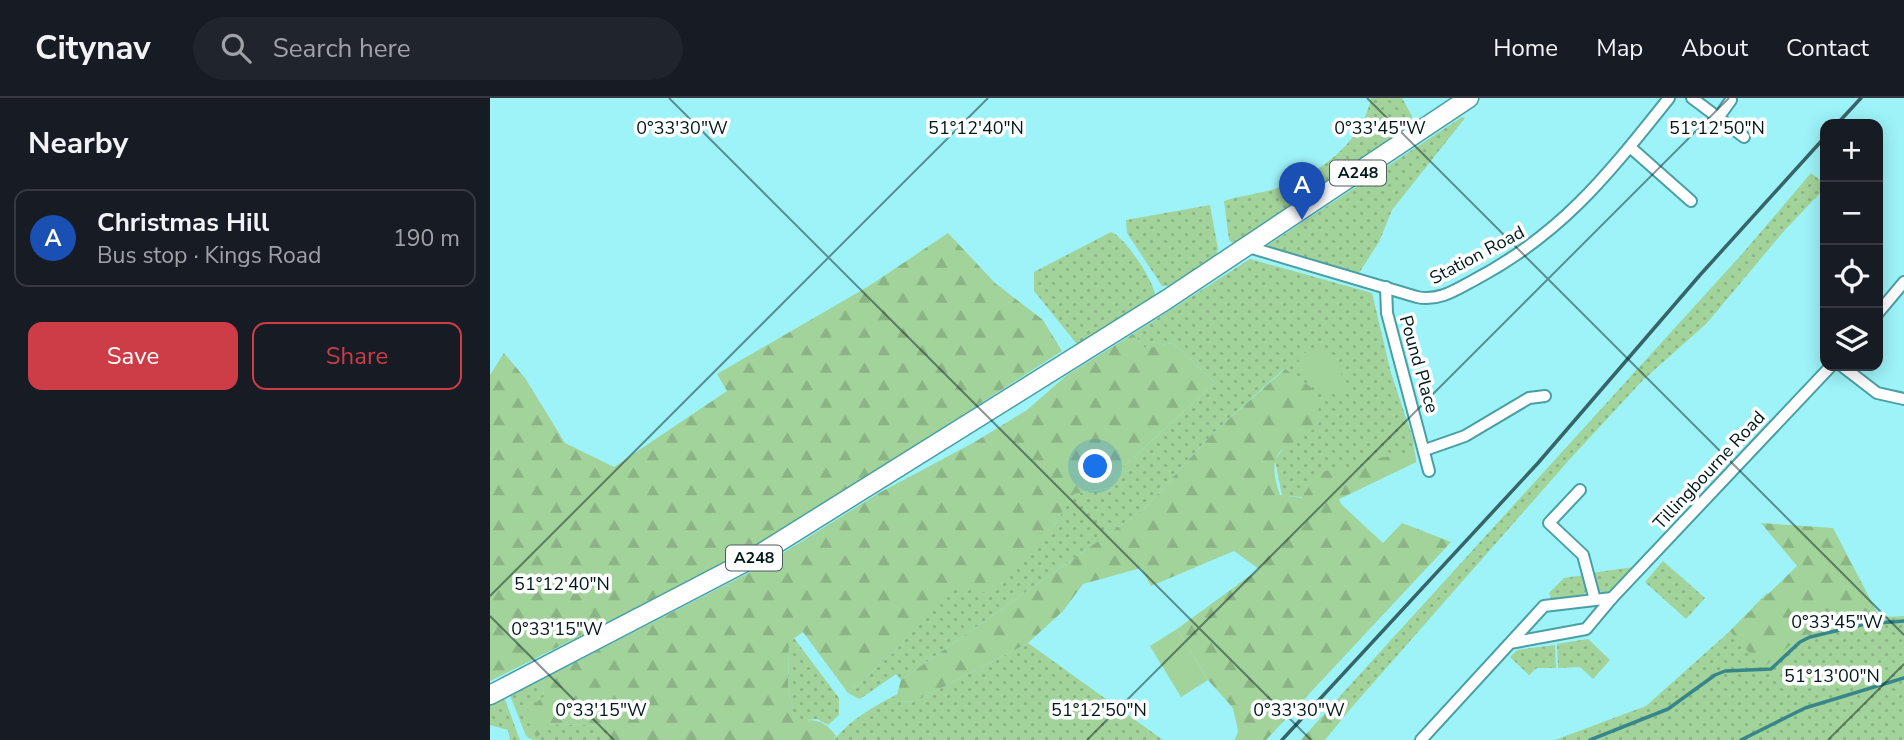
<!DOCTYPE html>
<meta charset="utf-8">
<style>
body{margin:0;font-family:"Nunito Sans",sans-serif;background:#20242c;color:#f1f3f6}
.controls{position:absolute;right:21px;top:21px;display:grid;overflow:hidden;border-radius:14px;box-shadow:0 4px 18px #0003}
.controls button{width:63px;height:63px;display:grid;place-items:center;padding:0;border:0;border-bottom:2px solid #363941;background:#171b24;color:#f1f3f6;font:35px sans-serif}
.you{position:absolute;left:606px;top:369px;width:24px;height:24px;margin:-18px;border:5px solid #fff;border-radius:50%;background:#1a73e8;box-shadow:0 0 0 10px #1a73e833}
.badge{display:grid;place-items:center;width:46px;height:46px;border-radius:50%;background:#cd3d48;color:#fff;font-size:23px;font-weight:700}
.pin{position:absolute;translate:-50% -58px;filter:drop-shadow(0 2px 4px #0008)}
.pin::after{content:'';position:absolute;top:37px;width:24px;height:21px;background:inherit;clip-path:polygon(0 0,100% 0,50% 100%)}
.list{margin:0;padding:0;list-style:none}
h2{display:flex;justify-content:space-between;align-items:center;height:91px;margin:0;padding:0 28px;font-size:30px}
h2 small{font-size:23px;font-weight:400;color:#9ea1a6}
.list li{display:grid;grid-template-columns:46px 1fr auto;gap:21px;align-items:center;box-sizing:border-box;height:98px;margin:0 14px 14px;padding:0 14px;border:2px solid #363941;border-radius:14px}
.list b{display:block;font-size:26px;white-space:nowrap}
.list p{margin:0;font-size:23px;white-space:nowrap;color:#9ea1a6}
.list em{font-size:23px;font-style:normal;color:#9ea1a6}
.actions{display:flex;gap:14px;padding:21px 28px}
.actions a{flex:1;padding:16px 0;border:2px solid #cd3d48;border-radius:14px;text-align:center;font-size:24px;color:#cd3d48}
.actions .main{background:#cd3d48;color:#fff}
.icon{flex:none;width:38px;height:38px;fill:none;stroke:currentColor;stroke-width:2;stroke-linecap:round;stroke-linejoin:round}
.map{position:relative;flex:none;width:1414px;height:642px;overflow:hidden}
header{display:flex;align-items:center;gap:42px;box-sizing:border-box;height:98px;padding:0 35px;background:#171b24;border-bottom:2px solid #363941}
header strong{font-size:33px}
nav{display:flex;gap:38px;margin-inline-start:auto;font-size:24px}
.search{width:490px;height:63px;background:#20242c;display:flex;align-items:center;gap:18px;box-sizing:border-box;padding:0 24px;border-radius:38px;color:#9ea1a6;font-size:26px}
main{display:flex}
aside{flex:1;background:#171b24}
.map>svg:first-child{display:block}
.grass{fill:url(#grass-dots)}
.forest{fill:url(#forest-firs)}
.park{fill:#a2d39a}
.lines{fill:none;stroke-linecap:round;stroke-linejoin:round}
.stream{stroke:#37868b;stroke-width:3.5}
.minor-casing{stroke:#499fa4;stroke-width:14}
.primary-casing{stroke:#499fa4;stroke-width:21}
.minor{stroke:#fff;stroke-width:10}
.primary{stroke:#fff;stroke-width:18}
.rail{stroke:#376468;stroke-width:3.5}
.ticks{fill:none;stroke:#00181a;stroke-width:2;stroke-opacity:0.45}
.labels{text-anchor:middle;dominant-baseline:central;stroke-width:7;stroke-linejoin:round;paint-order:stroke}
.shield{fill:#fff;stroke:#4c5d5f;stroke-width:2}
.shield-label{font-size:16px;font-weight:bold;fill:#00181a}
.street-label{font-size:18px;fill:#00181a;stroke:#fff}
.ticks-label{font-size:18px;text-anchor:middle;fill:#00181a;stroke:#fff;stroke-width:7;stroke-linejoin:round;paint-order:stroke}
</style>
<header>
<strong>Citynav</strong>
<div class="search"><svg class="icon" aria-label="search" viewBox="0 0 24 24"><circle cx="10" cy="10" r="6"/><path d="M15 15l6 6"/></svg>Search here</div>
<nav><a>Home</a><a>Map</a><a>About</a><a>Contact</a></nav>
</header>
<main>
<aside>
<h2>Nearby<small></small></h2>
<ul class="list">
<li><span class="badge" style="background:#1a4fb4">A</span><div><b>Christmas Hill</b><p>Bus stop · Kings Road</p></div><em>190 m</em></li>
</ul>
<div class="actions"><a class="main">Save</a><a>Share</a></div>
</aside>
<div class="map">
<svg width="1414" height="642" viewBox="0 0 1414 642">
<defs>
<pattern id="grass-dots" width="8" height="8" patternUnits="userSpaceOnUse" patternTransform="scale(1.75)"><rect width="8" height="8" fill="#a2d39a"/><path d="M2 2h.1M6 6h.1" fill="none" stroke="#8ab484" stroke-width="1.8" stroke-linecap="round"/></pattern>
<pattern id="forest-firs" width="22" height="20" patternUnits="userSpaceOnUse" patternTransform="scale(1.75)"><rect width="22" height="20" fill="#a2d39a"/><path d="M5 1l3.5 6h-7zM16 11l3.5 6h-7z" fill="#8ab484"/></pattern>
</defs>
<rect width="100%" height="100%" fill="#9df3f8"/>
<!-- grass -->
<g class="grass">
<path d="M881,0H912L922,18L919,32L754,141L742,145L739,142L734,103C749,98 766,96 781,92C825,80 872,46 881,0Z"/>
<path d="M972,19L975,20L902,112L889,144L869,175L858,177L782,154L778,147Z"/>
<path d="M1321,75L1335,86V90L1294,133L1217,225L1152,283L1080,361L862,609L850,598L1252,156Z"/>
<path d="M720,107L728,151L726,157L682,188H672L637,135L636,122Z"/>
<path d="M621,134C634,138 665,184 665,198L591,245H586L544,193V174Z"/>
<path d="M760,161L882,195L901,275L923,341L926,364L849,401L792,398L785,362L793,351L829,325L821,289L794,271L721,337L655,410L411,582L406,576L370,601L358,595L403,555L465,487L563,429L584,396L623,389L633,369L725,285L683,245L655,250L643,236Z"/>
<path d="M1173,463L1215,500L1196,521L1155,484Z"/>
<path d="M1143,469L1124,491L1113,495L1105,489L1102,475Z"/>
<path d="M1094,477L1096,494L1092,498L1062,503L1059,495L1074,480Z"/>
<path d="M1277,495L1311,538L1376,520L1414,518V642H1065L1156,608L1240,533Z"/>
<path d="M304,540L349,600V617L338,627L327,621L305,623L298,587L299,544Z"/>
<path d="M1098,541L1120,562L1103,581L1090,569L1068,570L1067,546Z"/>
<path d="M538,545L673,642H344C362,620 383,609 408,596L406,604L426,603Z"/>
<path d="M1065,547L1066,570H1047L1039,577L1020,559L1027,552Z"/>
<path d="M51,582L54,598L68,626L119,628V642H43L36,638L20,597Z"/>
<path d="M14,599L30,642H20L18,632L0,627V606Z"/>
</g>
<!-- forest -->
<g class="forest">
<path d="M458,135L505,185L553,222L572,253L286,437L230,468L0,583V277L14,255L35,280L75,345L124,369L237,293L227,276L379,188Z"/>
<path d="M643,236L655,250L683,245L725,285L633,369L623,389L584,396L563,429L498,495L465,488L403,555L358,595L313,534L299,544L298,587L305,622C325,622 334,621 346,638L344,642H119V628L68,626L46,639L34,615L54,598L51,582L274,467L389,395L483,345L537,312L577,277Z"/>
<path d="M795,271L821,289L831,320C814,355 769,336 790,397L812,400L826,377L851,367L861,373L883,361L925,354L926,364L849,401L851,406L893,445L912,425L961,444L776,642H745L748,633L743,610L718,582L687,531L769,471L744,453L661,488L651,470L593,486L573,513L538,545L426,603L405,604L411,582L655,410L721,337Z"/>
<path d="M1271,425L1343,430L1389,518L1311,538L1273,570L1240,533L1307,468Z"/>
<path d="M850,598L862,609L835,642H811Z"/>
</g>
<!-- park -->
<g class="park">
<path d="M832,247L848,265L857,295H832L806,259Z"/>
<path d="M687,531L718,582L691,599L660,548Z"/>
</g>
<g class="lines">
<!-- stream -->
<g class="stream">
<path d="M1100,642L1178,611L1225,577L1235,573L1281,571L1310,544L1320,539L1375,526L1414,523"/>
<path d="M1251,642L1315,610L1414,580"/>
</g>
<defs>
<g id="minor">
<path d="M1202,0L1254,39"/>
<path d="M1228,20L1241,2"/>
<path d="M1140,49L1201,103"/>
<path d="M755,148L927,199C949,204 967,191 986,181C1074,134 1118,76 1179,0"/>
<path d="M896,189L897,215L939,373"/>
<path d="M1388,215L1414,184"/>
<path d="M1352,268L1387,295L1414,301"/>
<path d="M935,352L975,338L1039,300L1055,298"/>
<path d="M1090,392L1059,425L1093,457L1105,502"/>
<path d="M1122,500L1341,268"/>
<path d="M931,642L1054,508L1122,500L1096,531L1020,545"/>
</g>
<path id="primary" d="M0,597L265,459L676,202L979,0"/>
</defs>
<!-- minor casing -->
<use href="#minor" class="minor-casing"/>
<!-- primary casing -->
<use href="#primary" class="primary-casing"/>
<!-- minor -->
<use href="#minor" class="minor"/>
<!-- primary -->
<use href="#primary" class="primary"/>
<!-- rail -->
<g class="rail">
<path d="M1347,26L1371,0"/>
<path d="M792,642L1048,365L1210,177L1335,39"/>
</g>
</g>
<!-- ticks -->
<path class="ticks" d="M179,0L821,642M877,0L1414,537M0,498L498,0M0,518L124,642M597,642L1239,0M1338,642L1414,566"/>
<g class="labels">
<!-- shield labels -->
<g class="shield">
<rect x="840" y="62.5" width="56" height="25" rx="5"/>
<rect x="236" y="447.5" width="56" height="25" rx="5"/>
</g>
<g class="shield-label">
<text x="868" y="75">A248</text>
<text x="264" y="460">A248</text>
</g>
<!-- street labels -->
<g class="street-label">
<text transform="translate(987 157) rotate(-28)">Station Road</text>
<text transform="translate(929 266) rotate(74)">Pound Place</text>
<text transform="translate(1219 372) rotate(-47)">Tillingbourne Road</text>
</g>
</g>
<g class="ticks-label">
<text x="192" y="36">0°33'30"W</text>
<text x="486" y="36">51°12'40"N</text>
<text x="890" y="36">0°33'45"W</text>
<text x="1227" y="36">51°12'50"N</text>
<text x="72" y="492">51°12'40"N</text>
<text x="1347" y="530">0°33'45"W</text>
<text x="67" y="537">0°33'15"W</text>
<text x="1342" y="584">51°13'00"N</text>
<text x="111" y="618">0°33'15"W</text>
<text x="609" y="618">51°12'50"N</text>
<text x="809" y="618">0°33'30"W</text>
</g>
</svg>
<div class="controls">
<button>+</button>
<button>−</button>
<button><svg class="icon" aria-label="locate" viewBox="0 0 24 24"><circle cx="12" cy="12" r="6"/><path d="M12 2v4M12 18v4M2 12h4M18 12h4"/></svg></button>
<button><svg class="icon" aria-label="layers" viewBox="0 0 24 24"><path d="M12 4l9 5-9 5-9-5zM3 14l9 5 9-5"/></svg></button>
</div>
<div class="you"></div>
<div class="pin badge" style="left:812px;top:122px;background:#1a4fb4">A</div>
</div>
</main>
